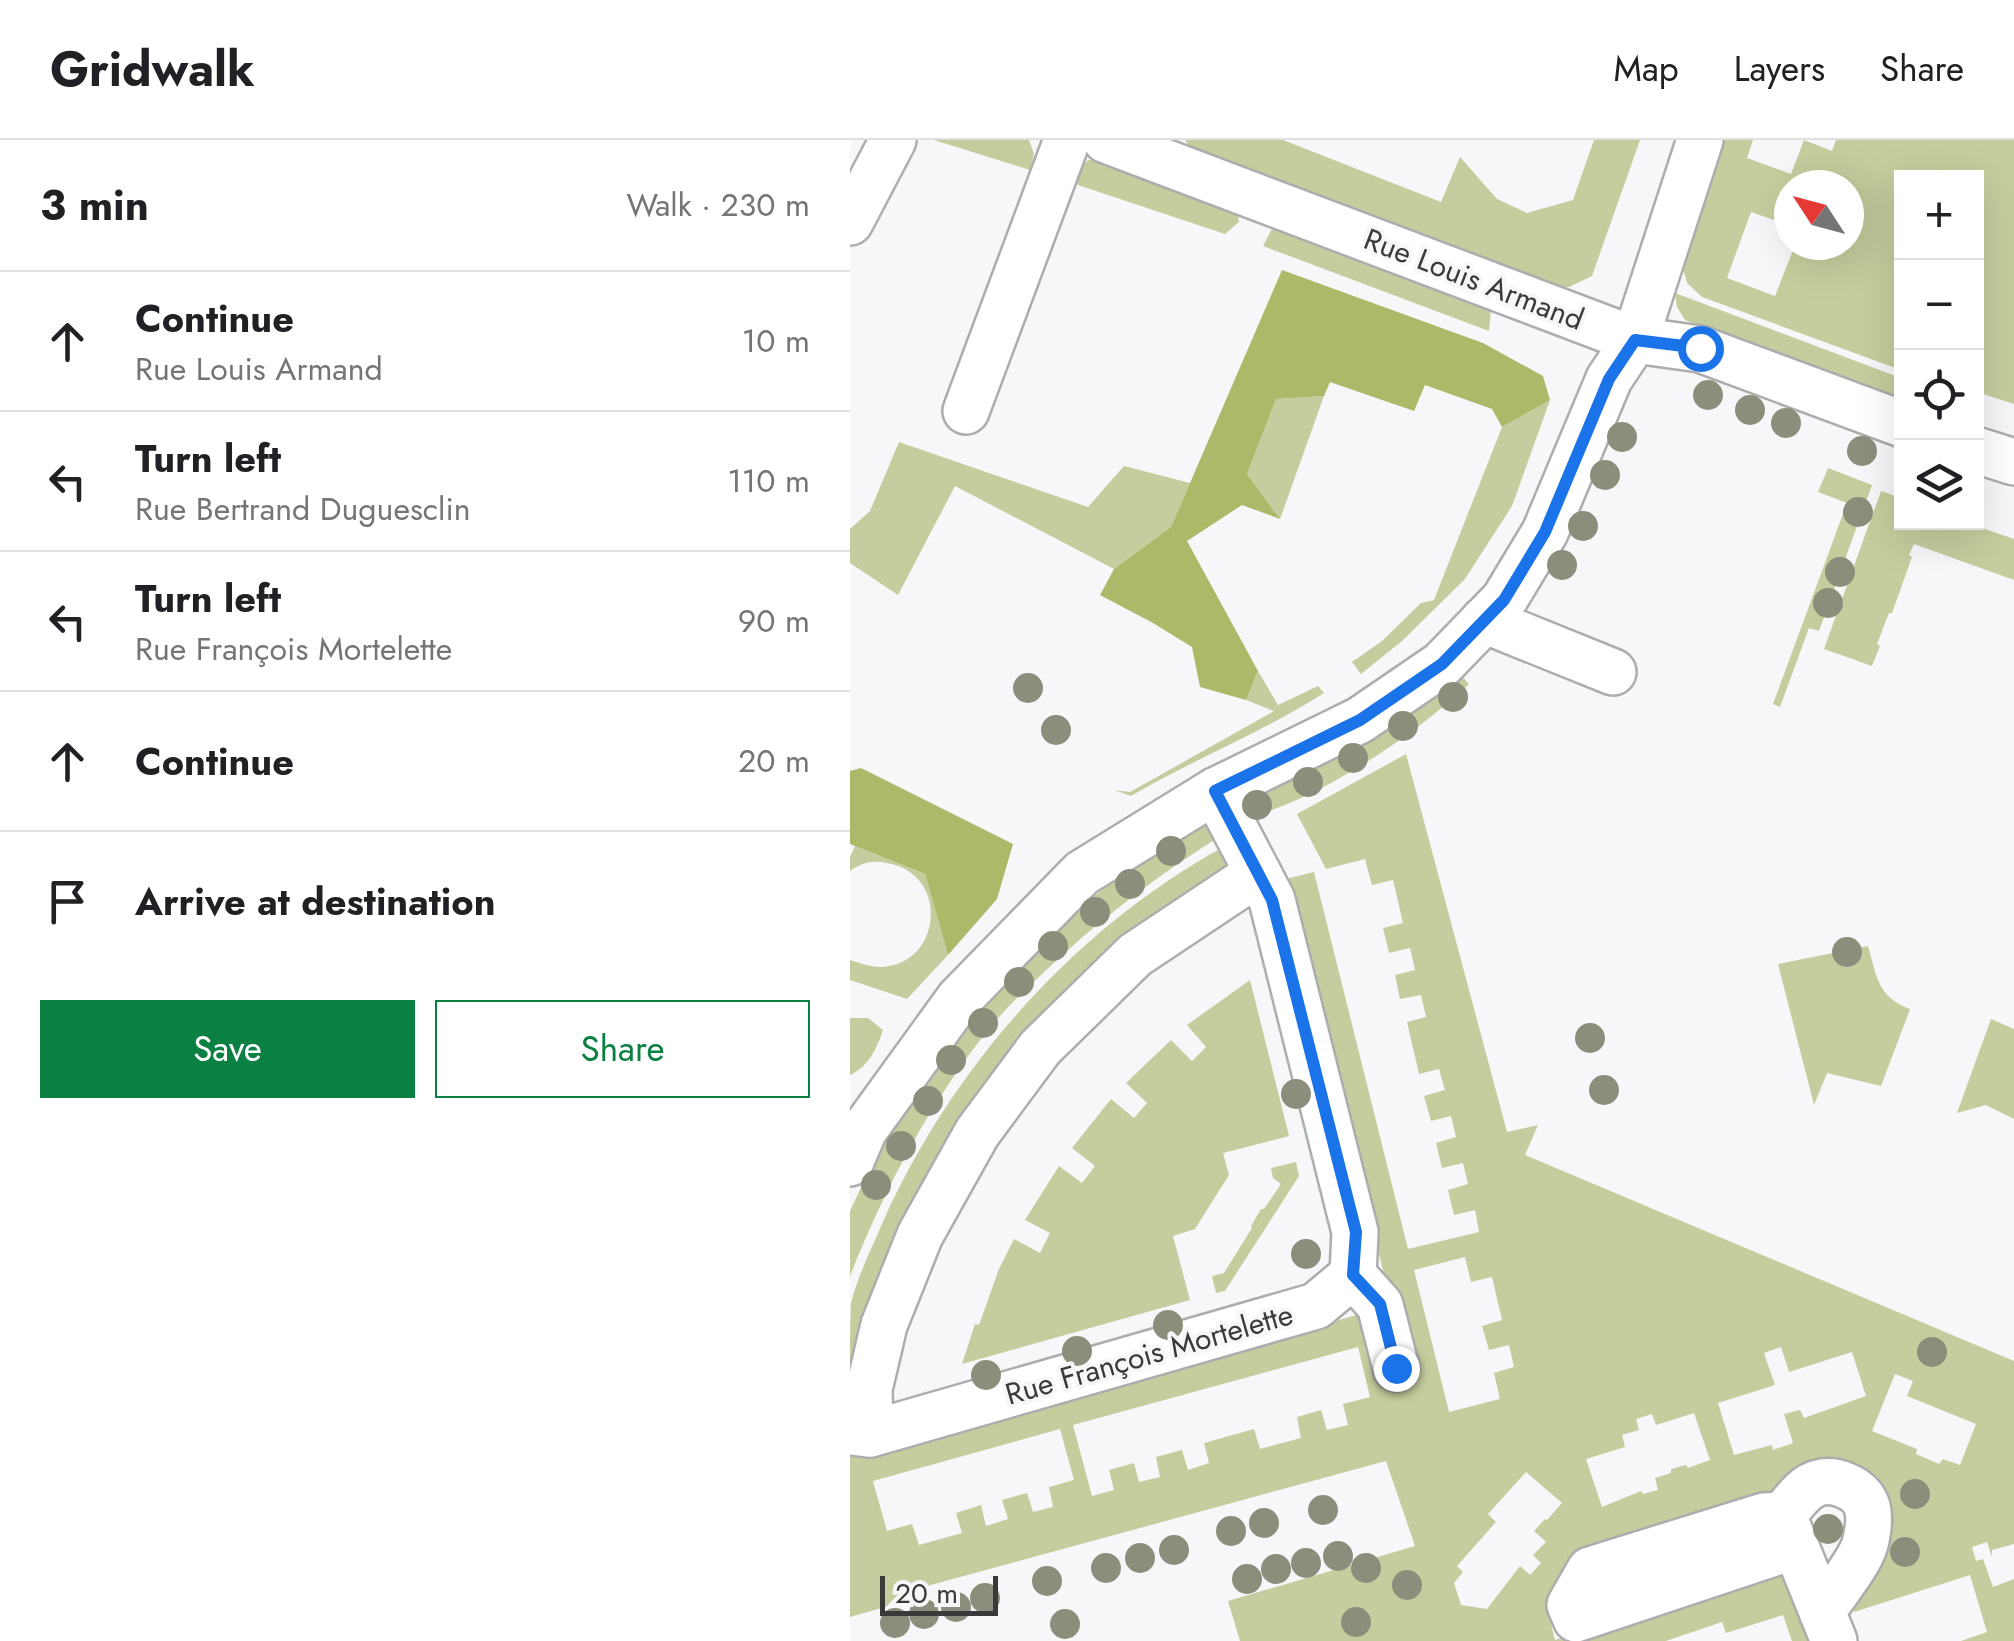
<!DOCTYPE html>
<meta charset="utf-8">
<style>
body{margin:0;font-family:Jost,sans-serif;background:#f6f6f6;color:#202124}
.controls{position:absolute;right:30px;top:30px;display:grid;overflow:hidden;border-radius:0px;box-shadow:0 10px 40px #0002}
.controls button{width:90px;height:90px;display:grid;place-items:center;padding:0;border:0;border-bottom:2px solid #e0e0e0;background:#fff;color:#202124;font:50px sans-serif}
.compass{position:absolute;left:924px;top:30px;width:90px;height:90px;border-radius:50%;background:#fff;box-shadow:0 10px 40px #0002;rotate:306deg}
.scale{position:absolute;left:30px;bottom:25px;width:118px;box-sizing:border-box;padding-left:10px;border:5px solid #393a3a;border-top:0;font-size:28px;line-height:35px;white-space:nowrap;color:#393a3a;-webkit-text-stroke:8px #f6f7f8;paint-order:stroke}
.stop{position:absolute;width:30px;height:30px;margin:-22px;border:8px solid #1a73e8;border-radius:50%;background:#fff}
.stop.end{background:#1a73e8;border-color:#fff;box-shadow:0 2px 10px #0008}
.list{margin:0;padding:0;list-style:none}
h2{display:flex;justify-content:space-between;align-items:center;height:130px;margin:0;padding:0 40px;font-size:42px}
h2 small{font-size:32px;font-weight:400;color:#757577}
.list li{display:grid;grid-template-columns:65px 1fr auto;gap:30px;align-items:center;box-sizing:border-box;height:140px;padding:0 40px;border-top:2px solid #e0e0e0}
.list b{display:block;font-size:38px;white-space:nowrap}
.list p{margin:0;font-size:32px;white-space:nowrap;color:#757577}
.list em{font-size:32px;font-style:normal;color:#757577}
.actions{display:flex;gap:20px;padding:30px 40px}
.actions a{flex:1;padding:22px 0;border:2px solid #0b8043;border-radius:0px;text-align:center;font-size:35px;color:#0b8043}
.actions .main{background:#0b8043;color:#fff}
.icon{flex:none;width:55px;height:55px;fill:none;stroke:currentColor;stroke-width:2;stroke-linecap:round;stroke-linejoin:round}
.map{position:relative;flex:none;width:1164px;height:1501px;overflow:hidden}
header{display:flex;align-items:center;gap:60px;box-sizing:border-box;height:140px;padding:0 50px;background:#fff;border-bottom:2px solid #e0e0e0}
header strong{font-size:48px}
nav{display:flex;gap:55px;margin-inline-start:auto;font-size:35px}
main{display:flex}
aside{flex:1;background:#fff}
.map>svg:first-child{display:block}
.green{fill:#c4cd9d;fill-rule:evenodd}
.forest{fill:#acb969}
.lines{fill:none;stroke-linecap:round;stroke-linejoin:round}
.minor-casing{stroke:#adadae;stroke-width:50}
.minor{stroke:#fff;stroke-width:45}
.tree{fill:#8b8e7b}
.route{stroke:#1a73e8;stroke-width:12}
.labels{text-anchor:middle;dominant-baseline:central;stroke-width:8;stroke-linejoin:round;paint-order:stroke}
.street-label{font-size:30px;fill:#393a3a;stroke:#f6f7f8}
</style>
<header>
<strong>Gridwalk</strong>
<nav><a>Map</a><a>Layers</a><a>Share</a></nav>
</header>
<main>
<aside>
<h2>3 min<small>Walk · 230 m</small></h2>
<ul class="list">
<li><svg class="icon" aria-label="ahead" viewBox="0 0 24 24"><path d="M12 20V5M6 11l6-6 6 6"/></svg><div><b>Continue</b><p>Rue Louis Armand</p></div><em>10 m</em></li>
<li><svg class="icon" aria-label="left" viewBox="0 0 24 24"><path d="M17 20v-9H6M10 6l-5 5 5 5"/></svg><div><b>Turn left</b><p>Rue Bertrand Duguesclin</p></div><em>110 m</em></li>
<li><svg class="icon" aria-label="left" viewBox="0 0 24 24"><path d="M17 20v-9H6M10 6l-5 5 5 5"/></svg><div><b>Turn left</b><p>Rue François Mortelette</p></div><em>90 m</em></li>
<li><svg class="icon" aria-label="ahead" viewBox="0 0 24 24"><path d="M12 20V5M6 11l6-6 6 6"/></svg><div><b>Continue</b></div><em>20 m</em></li>
<li><svg class="icon" aria-label="arrive" viewBox="0 0 24 24"><path d="M6 21V4h12l-3 4 3 4H6"/></svg><div><b>Arrive at destination</b></div></li>
</ul>
<div class="actions"><a class="main">Save</a><a>Share</a></div>
</aside>
<div class="map">
<svg width="1164" height="1501" viewBox="0 0 1164 1501">
<rect width="100%" height="100%" fill="#f6f7f8"/>
<!-- green -->
<g class="green">
<path d="M84,0H179L184,14L180,30Z"/>
<path d="M335,0H433L591,62L610,17L647,59L677,73L723,60L744,0H790L742,136L719,147H678L348,21Z"/>
<path d="M873,0H903L897,18L941,34L954,0L982,11L986,0H1164V264L1127,252L1126,38H1052L1051,230L852,157L837,143L831,122ZM939,45H999V105H945L925,156L877,138L901,72L939,85Z"/>
<path d="M256,18L386,64L389,82L375,94L219,42L238,20Z"/>
<path d="M426,81L642,159L639,191L413,106Z"/>
<path d="M825,153L1051,238V264L835,180L827,167Z"/>
<path d="M474,256L430,379L397,334L426,259Z"/>
<path d="M700,260L662,366L615,439L552,501L511,534L502,522L532,501L571,463L584,460L652,287Z"/>
<path d="M49,302L238,367L274,326L340,343L321,387L264,429L105,346L48,455L0,423V389L20,371Z"/>
<path d="M978,328L1022,345L969,491L959,488L930,567L923,564L997,363L968,352Z"/>
<path d="M1031,351L1051,358L1052,382L1118,383L1164,399V440L1064,404L1059,415L1062,417L1042,473H1039L1027,504L1030,506L1022,526L974,509Z"/>
<path d="M408,531L428,565L468,546L474,553C413,592 344,619 281,656L264,650L280,652L424,571L396,560Z"/>
<path d="M610,534L619,544C574,586 524,620 470,649C447,661 421,670 397,680L398,666L406,655L497,613L580,562Z"/>
<path d="M556,614L657,992L688,985L675,1015L1164,1221V1404L1142,1410V1417L1137,1402L1122,1407L1126,1421L1133,1419L1143,1447L1164,1439V1501H1111L1137,1492L1120,1435L1004,1472L1003,1456L1036,1371L934,1353L714,1442L697,1469L705,1500L936,1427L962,1501H942L933,1475L876,1493L872,1482L816,1501H390L378,1461L565,1406L536,1321L55,1452L56,1461L0,1477V1310L15,1312L514,1173L558,1231L436,739L464,732L558,1109L629,1092L625,1070L604,1075L598,1050L618,1044L613,1023L592,1028L586,1003L606,997L601,976L581,981L574,956L595,950L589,929L569,934L557,882L576,877L571,855L550,859L545,835L565,830L560,808L539,813L533,788L553,783L543,740L522,745L515,719L476,729L447,674ZM615,1117L621,1142L642,1137L652,1180L632,1186L639,1210L659,1205L664,1227L644,1233L650,1259L599,1272L564,1130ZM508,1207L520,1257L493,1264L498,1285L477,1290L471,1270L447,1277L451,1298L410,1309L404,1289L354,1303L359,1323L338,1330L332,1310L306,1317L310,1337L289,1342L284,1323L259,1330L264,1350L242,1356L223,1285ZM931,1207L939,1232L1002,1212L1016,1256L954,1278L950,1270L934,1274L943,1303L923,1310L922,1305L884,1315L868,1263L925,1245L914,1213ZM1045,1234L1063,1241L1057,1256L1126,1284L1110,1325L1093,1319L1089,1324L1066,1314L1067,1309L1022,1291ZM844,1273L860,1320L838,1328L836,1325L821,1329V1333L805,1338L808,1350L793,1354L791,1351L752,1367L736,1319L775,1307L772,1295L789,1290L786,1279L802,1274L806,1285ZM210,1289L224,1340L199,1347L203,1367L183,1372L177,1353L152,1360L158,1379L136,1386L131,1365L106,1373L112,1393L69,1405L62,1384L37,1391L23,1341ZM676,1332L712,1363L697,1380L695,1379L684,1391L696,1402L683,1415L691,1423L680,1435L670,1426L637,1469L611,1465L604,1443L613,1432L607,1426L646,1382L638,1374Z"/>
<path d="M350,684L358,685L372,695C307,736 247,781 191,835C173,852 154,870 138,890C79,964 35,1048 0,1136V1071L29,1009L81,929L134,859L228,768L283,727Z"/>
<path d="M5,706L75,734L98,815L57,859L0,840V820C9,823 21,827 30,827C92,826 101,734 37,723C23,720 11,723 0,731V717Z"/>
<path d="M375,706L377,722L370,733L222,851L0,1246C0,1223 0,1184 1,1163C8,1135 21,1110 32,1084C101,928 224,789 375,706Z"/>
<path d="M1018,806C1027,836 1027,857 1060,869L1031,946L977,933L964,965L928,824Z"/>
<path d="M400,840L439,996L373,1013L379,1035L345,1089L323,1096L340,1160L112,1224L125,1184L129,1185L149,1129L164,1099L190,1113L200,1093L175,1080L209,1026L232,1043L245,1026L222,1008L261,959L284,978L297,963L276,943L321,900L342,921L356,907L337,885Z"/>
<path d="M0,878H18L33,890C27,908 19,926 0,935Z"/>
<path d="M1141,879L1164,889V979L1136,965L1107,973Z"/>
<path d="M446,1022L449,1036L375,1151L366,1153L362,1136L374,1133L402,1088L401,1086L411,1069H414L431,1044L423,1038L421,1028Z"/>
</g>
<!-- forest -->
<g class="forest">
<path d="M432,130L633,203L693,236L700,260L652,287L642,269L575,245L564,271L480,242L474,256L426,259L397,334L430,379L392,365L337,401L408,531L396,560L350,547L342,507L303,483L250,455L264,429L321,387Z"/>
<path d="M11,628L163,704L147,759L98,815L75,734L0,704V631Z"/>
</g>
<g class="lines">
<defs>
<g id="minor">
<path d="M256,0L785,200L850,209L1052,284"/>
<path d="M0,82L43,0"/>
<path d="M116,271L217,0"/>
<path d="M1126,310L1164,322"/>
<path d="M634,480L763,532"/>
<path d="M0,1023L14,990L109,859L232,733L365,651L510,580L592,524L654,460L695,392L759,239L785,200L850,0"/>
<path d="M503,1135L530,1165L546,1228"/>
<path d="M0,1292L20,1294L466,1166L503,1135L505,1092L422,760L365,651"/>
<path d="M20,1294L19,1249L34,1185L70,1095L127,993L190,908L285,815L408,733"/>
<path d="M933,1375L914,1376L740,1430L720,1465L726,1479L945,1406"/>
<path d="M972,1472C984,1454 1010,1422 1015,1404C1018,1392 1021,1376 1016,1364C1009,1348 985,1338 968,1343C953,1347 943,1364 933,1375L984,1501"/>
</g>
</defs>
<!-- minor casing -->
<use href="#minor" class="minor-casing"/>
<!-- minor -->
<use href="#minor" class="minor"/>
</g>
<!-- trees -->
<g class="tree">
<circle cx="858" cy="255" r="15"/>
<circle cx="900" cy="270" r="15"/>
<circle cx="936" cy="283" r="15"/>
<circle cx="772" cy="297" r="15"/>
<circle cx="1012" cy="311" r="15"/>
<circle cx="755" cy="335" r="15"/>
<circle cx="1008" cy="372" r="15"/>
<circle cx="733" cy="386" r="15"/>
<circle cx="712" cy="425" r="15"/>
<circle cx="990" cy="432" r="15"/>
<circle cx="978" cy="463" r="15"/>
<circle cx="178" cy="548" r="15"/>
<circle cx="603" cy="557" r="15"/>
<circle cx="553" cy="586" r="15"/>
<circle cx="206" cy="590" r="15"/>
<circle cx="503" cy="618" r="15"/>
<circle cx="458" cy="642" r="15"/>
<circle cx="407" cy="665" r="15"/>
<circle cx="321" cy="711" r="15"/>
<circle cx="280" cy="744" r="15"/>
<circle cx="245" cy="772" r="15"/>
<circle cx="203" cy="806" r="15"/>
<circle cx="997" cy="812" r="15"/>
<circle cx="169" cy="842" r="15"/>
<circle cx="133" cy="883" r="15"/>
<circle cx="740" cy="898" r="15"/>
<circle cx="101" cy="920" r="15"/>
<circle cx="754" cy="950" r="15"/>
<circle cx="446" cy="954" r="15"/>
<circle cx="78" cy="961" r="15"/>
<circle cx="51" cy="1006" r="15"/>
<circle cx="26" cy="1045" r="15"/>
<circle cx="456" cy="1114" r="15"/>
<circle cx="318" cy="1185" r="15"/>
<circle cx="227" cy="1211" r="15"/>
<circle cx="1082" cy="1212" r="15"/>
<circle cx="136" cy="1235" r="15"/>
<circle cx="1065" cy="1354" r="15"/>
<circle cx="473" cy="1370" r="15"/>
<circle cx="414" cy="1383" r="15"/>
<circle cx="978" cy="1389" r="15"/>
<circle cx="381" cy="1391" r="15"/>
<circle cx="324" cy="1410" r="15"/>
<circle cx="1055" cy="1412" r="15"/>
<circle cx="488" cy="1416" r="15"/>
<circle cx="290" cy="1418" r="15"/>
<circle cx="456" cy="1423" r="15"/>
<circle cx="256" cy="1428" r="15"/>
<circle cx="516" cy="1428" r="15"/>
<circle cx="426" cy="1429" r="15"/>
<circle cx="397" cy="1439" r="15"/>
<circle cx="197" cy="1441" r="15"/>
<circle cx="557" cy="1445" r="15"/>
<circle cx="135" cy="1458" r="15"/>
<circle cx="106" cy="1467" r="15"/>
<circle cx="74" cy="1474" r="15"/>
<circle cx="506" cy="1482" r="15"/>
<circle cx="45" cy="1483" r="15"/>
<circle cx="215" cy="1484" r="15"/>
</g>
<g class="lines">
<!-- route -->
<path class="route" d="M546,1228L530,1164L503,1135L506,1092L422,760L365,651L510,580L592,524L654,460L695,392L759,239L785,200L850,208"/>
</g>
<g class="labels">
<!-- street labels -->
<g class="street-label">
<text transform="translate(624 139) rotate(21)">Rue Louis Armand</text>
<text transform="translate(299 1214) rotate(-16)">Rue François Mortelette</text>
</g>
</g>
</svg>
<div class="controls">
<button>+</button>
<button>−</button>
<button><svg class="icon" aria-label="locate" viewBox="0 0 24 24"><circle cx="12" cy="12" r="6"/><path d="M12 2v4M12 18v4M2 12h4M18 12h4"/></svg></button>
<button><svg class="icon" aria-label="layers" viewBox="0 0 24 24"><path d="M12 4l9 5-9 5-9-5zM3 14l9 5 9-5"/></svg></button>
</div>
<svg class="compass" viewBox="-18 -18 36 36"><path d="M0-13l5 13h-10z" fill="#e53935"/><path d="M0 13l5-13h-10z" fill="#757577"/></svg>
<div class="scale">20 m</div>
<div class="stop" style="left:850px;top:208px"></div>
<div class="stop end" style="left:546px;top:1228px"></div>
</div>
</main>
